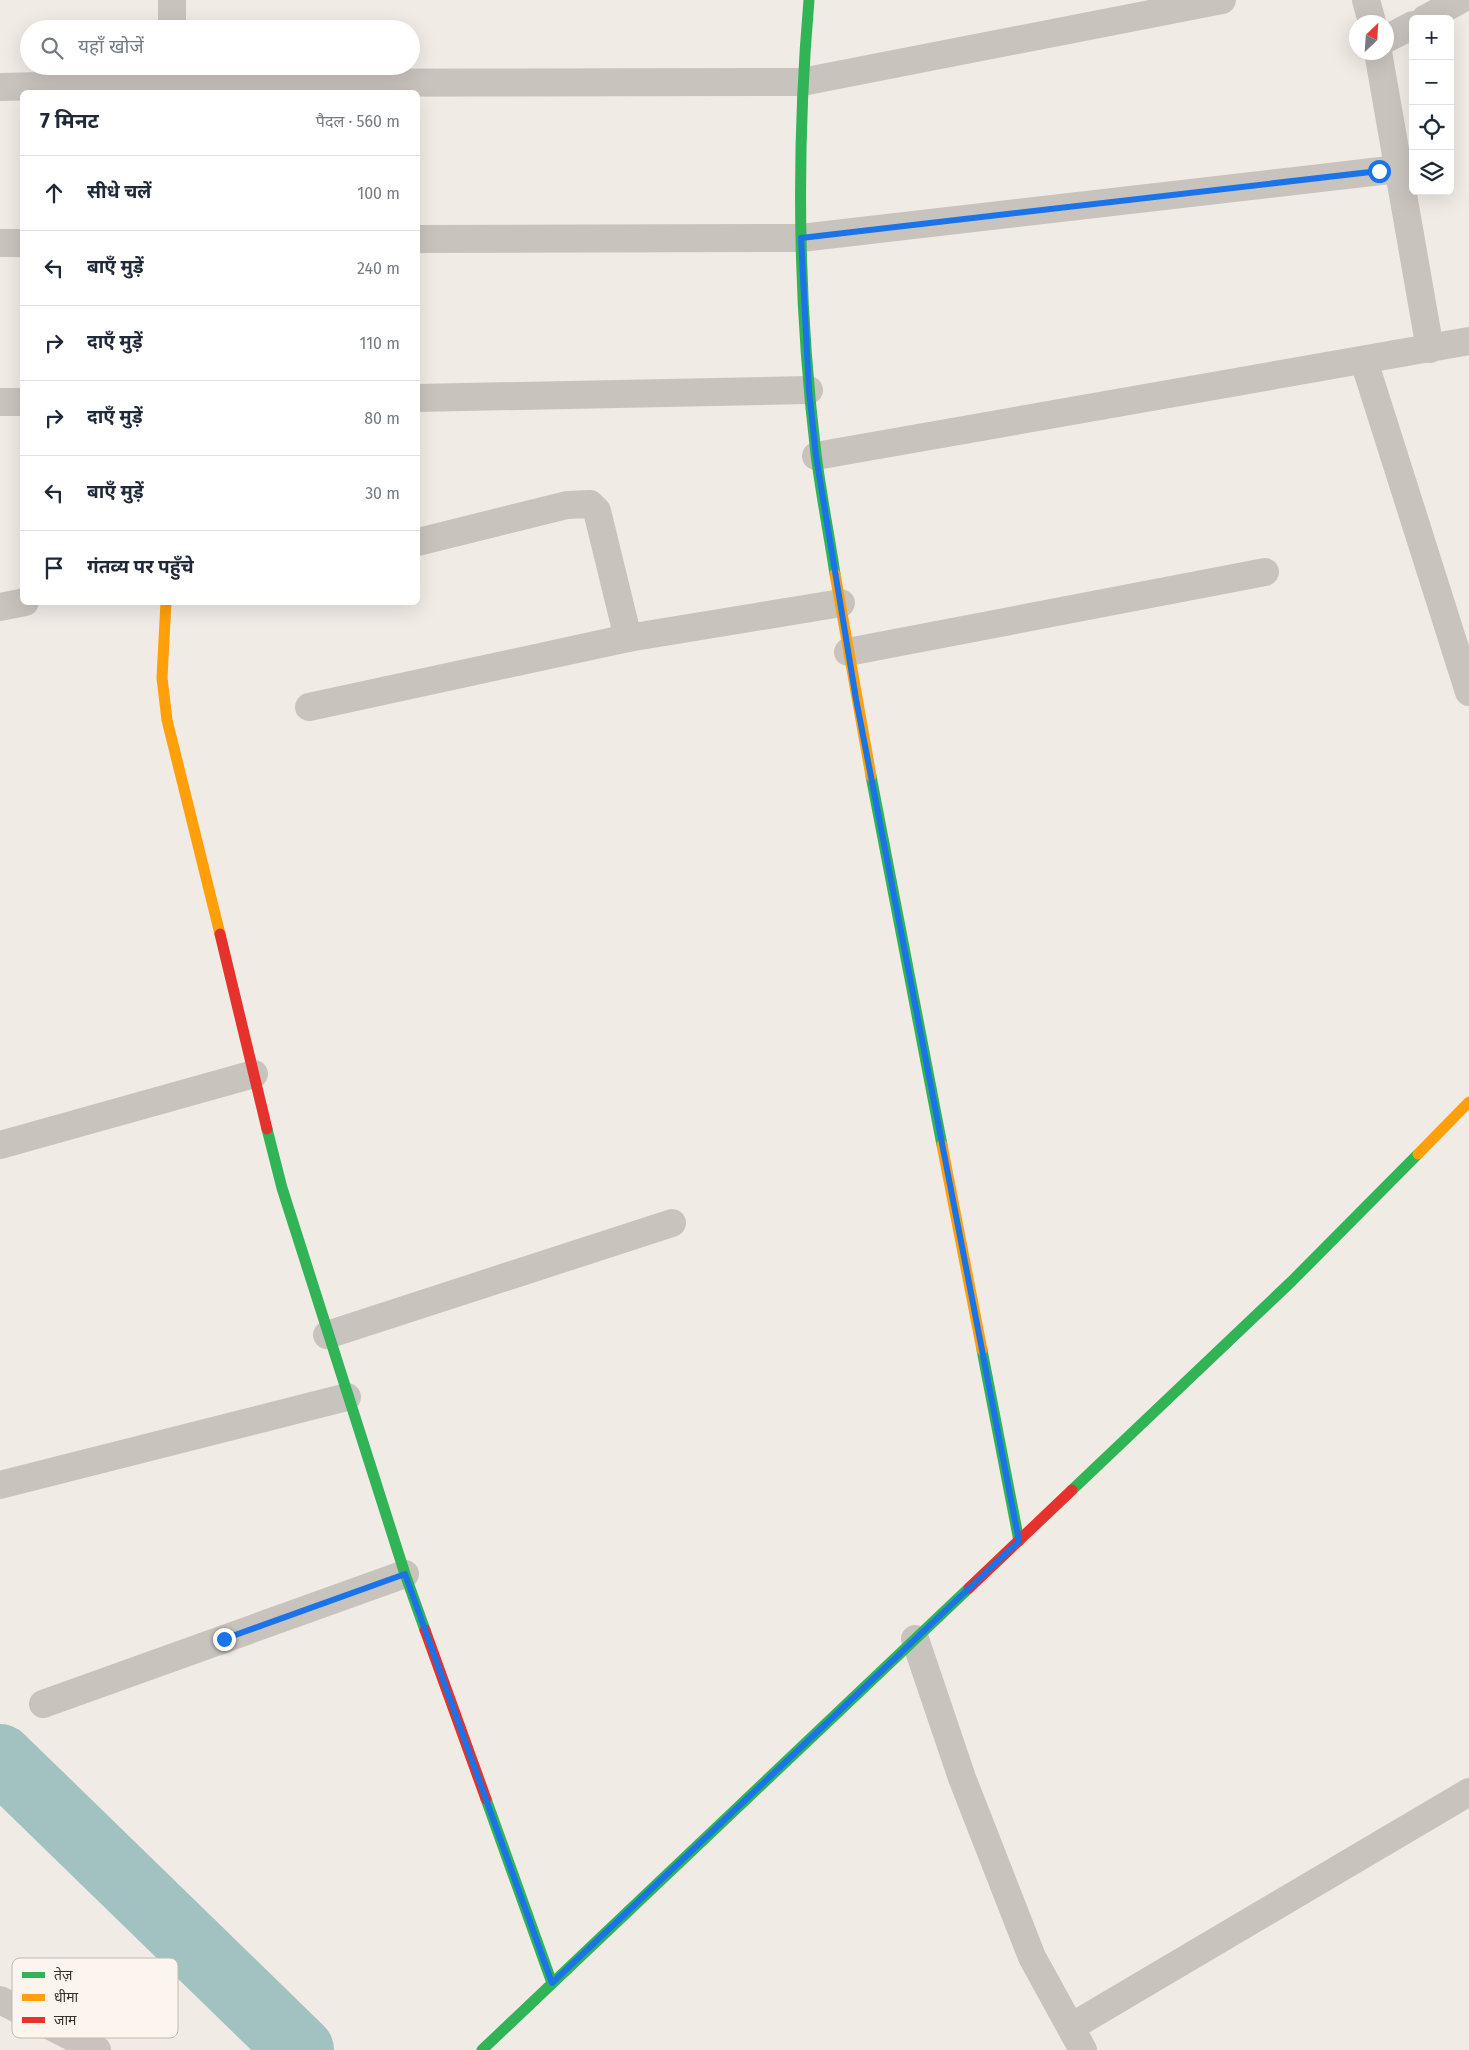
<!DOCTYPE html>
<html lang="hi">
<meta charset="utf-8">
<style>
body{margin:0;font-family:"Fira Sans","Noto Sans Devanagari",sans-serif;background:#f6f6f7;color:#1f2937}
.controls{position:absolute;right:15px;top:15px;display:grid;overflow:hidden;border-radius:8px;box-shadow:0 5px 20px #0002}
.controls button{width:45px;height:45px;display:grid;place-items:center;padding:0;border:0;border-bottom:1px solid #e0e1e3;background:#fff;color:#1f2937;font:25px sans-serif}
.compass{position:absolute;left:1349px;top:15px;width:45px;height:45px;border-radius:50%;background:#fff;box-shadow:0 5px 20px #0002;rotate:25deg}
.stop{position:absolute;width:15px;height:15px;margin:-11px;border:4px solid #1a73e8;border-radius:50%;background:#fff}
.stop.end{background:#1a73e8;border-color:#fff;box-shadow:0 1px 5px #0008}
.list{margin:0;padding:0;list-style:none}
h2{display:flex;justify-content:space-between;align-items:center;height:65px;margin:0;padding:0 20px;font-size:21px}
h2 small{font-size:16px;font-weight:400;color:#747a83}
.list li{display:grid;grid-template-columns:32px 1fr auto;gap:15px;align-items:center;box-sizing:border-box;height:75px;padding:0 20px;border-top:1px solid #e0e1e3}
.list b{display:block;font-size:19px;white-space:nowrap}
.list em{font-size:16px;font-style:normal;color:#747a83}
.icon{flex:none;width:28px;height:28px;fill:none;stroke:currentColor;stroke-width:2;stroke-linecap:round;stroke-linejoin:round}
.map{position:relative;flex:none;width:1469px;height:2050px;overflow:hidden}
.search{position:absolute;background:#fff;box-shadow:0 5px 20px #0002;left:20px;top:20px;width:400px;height:55px;display:flex;align-items:center;gap:12px;box-sizing:border-box;padding:0 18px;border-radius:28px;color:#747a83;font-size:19px}
.panel{position:absolute;background:#fff;box-shadow:0 5px 20px #0002;left:20px;top:90px;width:400px;height:515px;border-radius:8px}
.map>svg:first-child{display:block}
.lines{fill:none;stroke-linecap:round;stroke-linejoin:round}
.river{stroke:#a1c2c1;stroke-width:68}
.street{stroke:#c9c3be;stroke-width:28}
.fast{stroke:#30b455;stroke-width:11}
.slow{stroke:#ff9f0a;stroke-width:11}
.jam{stroke:#e5322d;stroke-width:11}
.route{stroke:#1a73e8;stroke-width:6}
.key{fill:#fbf5ee;stroke:#c1bab4;stroke-width:1}
.key-label{font-size:14px;fill:#3b302b}
</style>
<div class="map">
<svg width="1469" height="2050" viewBox="0 0 1469 2050">
<rect width="100%" height="100%" fill="#f0ebe5"/>
<g class="lines">
<!-- river -->
<path class="river" d="M0,1758L300,2050"/>
<!-- street -->
<g class="street">
<path d="M172,0V29"/>
<path d="M1366,0L1372,22"/>
<path d="M1425,19L1460,0"/>
<path d="M1386,39L1413,25"/>
<path d="M1378,52L1430,349"/>
<path d="M0,87L172,83L802,82L1222,0"/>
<path d="M418,239L801,238L1398,169"/>
<path d="M0,243H22"/>
<path d="M1364,361L1469,692"/>
<path d="M418,398L809,390"/>
<path d="M0,402H22"/>
<path d="M816,456L1469,341"/>
<path d="M418,542L567,505L590,504L597,511L628,638"/>
<path d="M0,607L25,602"/>
<path d="M848,652L1265,572"/>
<path d="M309,707L628,638L841,603"/>
<path d="M0,1145L254,1074"/>
<path d="M327,1335L672,1223"/>
<path d="M0,1485L347,1397"/>
<path d="M915,1639L962,1778L1032,1957L1083,2050"/>
<path d="M43,1704L405,1574"/>
<path d="M0,2000L97,2050"/>
<path d="M1071,2027L1469,1792"/>
</g>
<!-- fast -->
<g class="fast">
<path d="M809,0C796,150 798,304 816,454C821,494 829,534 835,574"/>
<path d="M871,776L942,1145"/>
<path d="M267,1129L282,1188L405,1574L425,1630"/>
<path d="M982,1350L1019,1541"/>
<path d="M1072,1490L1292,1281L1418,1154"/>
<path d="M486,1799L552,1983"/>
<path d="M482,2050L969,1588"/>
</g>
<!-- slow -->
<g class="slow">
<path d="M835,574L871,776"/>
<path d="M166,602L162,678L167,720L220,934"/>
<path d="M942,1145L982,1350"/>
<path d="M1418,1154L1469,1102"/>
</g>
<!-- jam -->
<g class="jam">
<path d="M220,934L267,1129"/>
<path d="M969,1588L1072,1490"/>
<path d="M425,1630L486,1799"/>
</g>
</g>
<g class="lines">
<!-- route -->
<path class="route" d="M224,1639L405,1574L552,1983L1019,1541L856,699L816,456L809,390L801,238L1379,171"/>
</g>
<!-- legend -->
<rect x="12" y="1958" width="166" height="80" rx="8" class="key"/>
<rect x="22" y="1972" width="23" height="6" fill="#30b455"/>
<rect x="22" y="1994" width="23" height="7" fill="#ff9f0a"/>
<rect x="22" y="2017" width="23" height="6" fill="#e5322d"/>
<g class="key-label">
<text x="54" y="1980">तेज़</text>
<text x="54" y="2002">धीमा</text>
<text x="54" y="2025">जाम</text>
</g>
</svg>
<div class="controls">
<button>+</button>
<button>−</button>
<button><svg class="icon" aria-label="locate" viewBox="0 0 24 24"><circle cx="12" cy="12" r="6"/><path d="M12 2v4M12 18v4M2 12h4M18 12h4"/></svg></button>
<button><svg class="icon" aria-label="layers" viewBox="0 0 24 24"><path d="M12 4l9 5-9 5-9-5zM3 14l9 5 9-5"/></svg></button>
</div>
<svg class="compass" viewBox="-18 -18 36 36"><path d="M0-13l5 13h-10z" fill="#e53935"/><path d="M0 13l5-13h-10z" fill="#747a83"/></svg>
<div class="stop" style="left:1379px;top:171px"></div>
<div class="stop end" style="left:224px;top:1639px"></div>
<div class="search"><svg class="icon" aria-label="search" viewBox="0 0 24 24"><circle cx="10" cy="10" r="6"/><path d="M15 15l6 6"/></svg>यहाँ खोजें</div>
<section class="panel">
<h2>7 मिनट<small>पैदल · 560 m</small></h2>
<ul class="list">
<li><svg class="icon" aria-label="ahead" viewBox="0 0 24 24"><path d="M12 20V5M6 11l6-6 6 6"/></svg><div><b>सीधे चलें</b></div><em>100 m</em></li>
<li><svg class="icon" aria-label="left" viewBox="0 0 24 24"><path d="M17 20v-9H6M10 6l-5 5 5 5"/></svg><div><b>बाएँ मुड़ें</b></div><em>240 m</em></li>
<li><svg class="icon" aria-label="right" viewBox="0 0 24 24"><path d="M7 20v-9h11M14 6l5 5-5 5"/></svg><div><b>दाएँ मुड़ें</b></div><em>110 m</em></li>
<li><svg class="icon" aria-label="right" viewBox="0 0 24 24"><path d="M7 20v-9h11M14 6l5 5-5 5"/></svg><div><b>दाएँ मुड़ें</b></div><em>80 m</em></li>
<li><svg class="icon" aria-label="left" viewBox="0 0 24 24"><path d="M17 20v-9H6M10 6l-5 5 5 5"/></svg><div><b>बाएँ मुड़ें</b></div><em>30 m</em></li>
<li><svg class="icon" aria-label="arrive" viewBox="0 0 24 24"><path d="M6 21V4h12l-3 4 3 4H6"/></svg><div><b>गंतव्य पर पहुँचे</b></div></li>
</ul>
</section>
</div>
